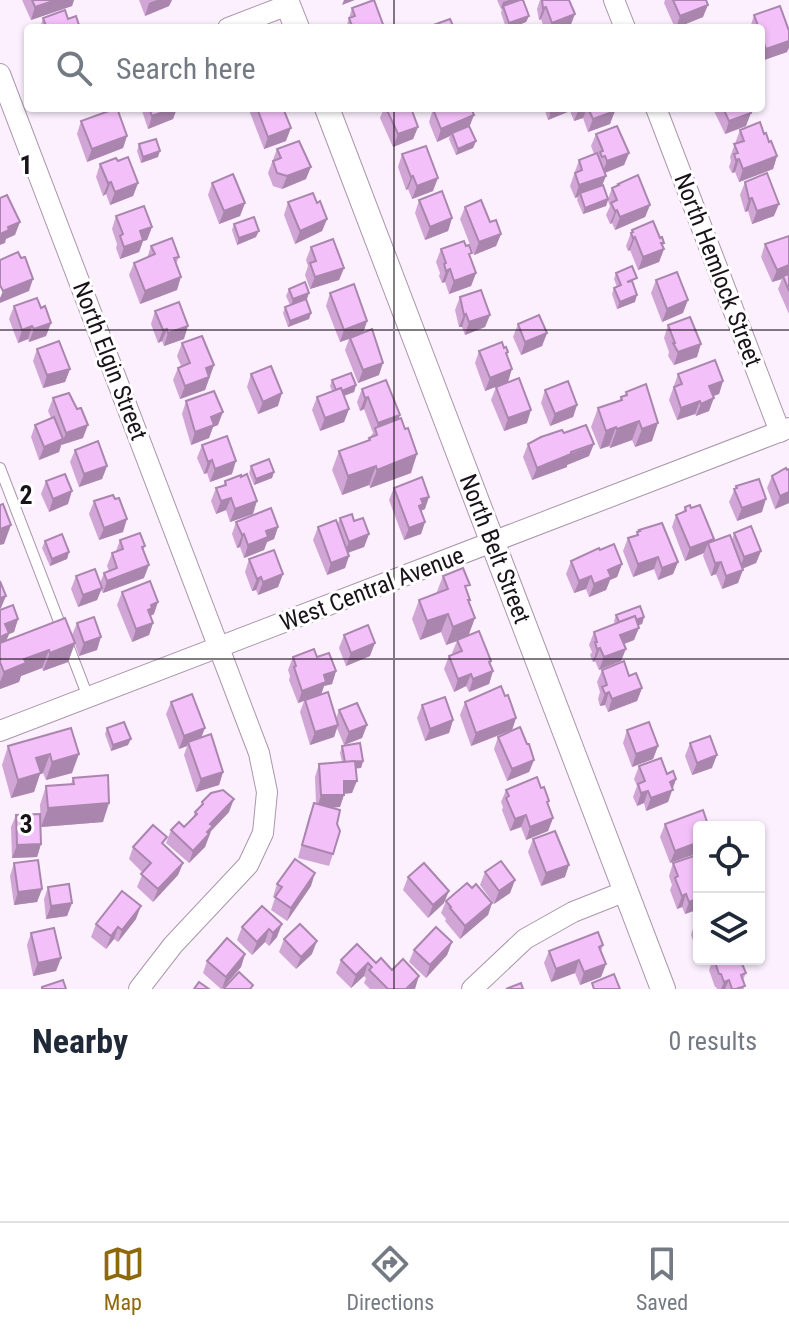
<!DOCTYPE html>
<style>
body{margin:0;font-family:"Roboto Condensed",sans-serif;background:#f6f6f7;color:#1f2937}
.controls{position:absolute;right:24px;bottom:24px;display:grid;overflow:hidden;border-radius:8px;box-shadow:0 2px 6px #0004}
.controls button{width:72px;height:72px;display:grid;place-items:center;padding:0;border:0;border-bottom:2px solid #e0e1e3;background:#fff;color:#1f2937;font:40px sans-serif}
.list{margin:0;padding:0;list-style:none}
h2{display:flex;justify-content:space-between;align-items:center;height:104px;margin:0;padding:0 32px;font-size:34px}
h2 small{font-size:26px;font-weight:400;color:#747a83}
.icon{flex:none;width:44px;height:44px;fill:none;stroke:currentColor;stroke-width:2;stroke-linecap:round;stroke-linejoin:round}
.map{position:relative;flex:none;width:789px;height:989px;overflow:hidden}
.search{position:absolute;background:#fff;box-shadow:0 2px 6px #0004;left:24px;right:24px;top:24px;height:88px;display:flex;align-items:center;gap:20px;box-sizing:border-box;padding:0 28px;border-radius:8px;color:#747a83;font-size:30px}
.sheet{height:232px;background:#fff}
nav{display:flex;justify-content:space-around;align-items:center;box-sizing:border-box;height:112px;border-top:2px solid #e0e1e3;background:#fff;font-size:22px;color:#747a83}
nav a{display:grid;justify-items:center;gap:4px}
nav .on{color:#8d690c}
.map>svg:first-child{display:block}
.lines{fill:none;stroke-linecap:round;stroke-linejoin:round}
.service-casing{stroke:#a996ab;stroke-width:12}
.minor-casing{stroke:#a996ab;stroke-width:22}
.tertiary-casing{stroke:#a996ab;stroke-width:26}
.service{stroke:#fff;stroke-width:10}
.minor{stroke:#fff;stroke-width:20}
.tertiary{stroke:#fff;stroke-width:24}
.wall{fill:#d1a5d6}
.shaded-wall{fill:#aa86ae}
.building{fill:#f3c0f9;stroke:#aa86ae;stroke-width:2}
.grid{fill:none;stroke:#191219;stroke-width:2;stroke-opacity:0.55}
.labels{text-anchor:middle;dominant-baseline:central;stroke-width:6;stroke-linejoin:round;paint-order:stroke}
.street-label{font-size:24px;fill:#191219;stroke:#fff}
.grid-label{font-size:26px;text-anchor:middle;font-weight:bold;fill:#191219;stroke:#fff;stroke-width:6;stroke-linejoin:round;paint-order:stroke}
</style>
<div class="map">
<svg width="789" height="989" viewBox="0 0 789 989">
<rect width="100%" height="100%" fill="#fcf0fe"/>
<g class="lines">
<defs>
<path id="service" d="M0,468L88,697"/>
<g id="minor">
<path d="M614,0L625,28"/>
<path d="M228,28L288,5"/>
<path d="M0,74L259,753L267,792L263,833L248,865L173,945L139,989"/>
<path d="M656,108L780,432"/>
<path d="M0,731L789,428"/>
<path d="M472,989L525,939L573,912L626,891"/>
</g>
<g id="tertiary">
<path d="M286,0L297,28"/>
<path d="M327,108L663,989"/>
</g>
</defs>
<!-- service casing -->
<use href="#service" class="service-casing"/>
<!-- minor casing -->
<use href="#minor" class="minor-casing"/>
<!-- tertiary casing -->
<use href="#tertiary" class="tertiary-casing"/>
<!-- service -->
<use href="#service" class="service"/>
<!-- minor -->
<use href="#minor" class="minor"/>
<!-- tertiary -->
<use href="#tertiary" class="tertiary"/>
</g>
<!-- wall -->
<g class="wall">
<path d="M22,0H74L72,6L31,20Z"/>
<path d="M139,0H172L169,6L145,16Z"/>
<path d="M497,0H519L529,16L526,22L511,28H506L501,13L502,8L501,9Z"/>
<path d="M540,0H569L570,27L567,28H544L541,19L539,20L537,9Z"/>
<path d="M665,0H706L703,17L675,28L664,3Z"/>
<path d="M352,8L384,28H346Z"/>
<path d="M754,15L787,52L761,61V28H750Z"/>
<path d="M43,18L68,19L80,28H40Z"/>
<path d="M141,108H177L173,119L148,129Z"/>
<path d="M249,108H283L286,141L264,149L249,110Z"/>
<path d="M384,108H411L418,127L413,139L393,147L380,118Z"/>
<path d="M544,108H614L610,124L588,132L583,118L574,121L570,111L548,120Z"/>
<path d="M714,108H749L746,126L725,134L713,109Z"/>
<path d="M433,109L470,127L476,141L473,148L456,155L449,139L450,136L437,142L429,122Z"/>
<path d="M81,121L127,136L123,148L87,162L77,134Z"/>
<path d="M740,130L764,134L777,156L773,169L739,182L735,172L732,173L729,167L731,161L730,157Z"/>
<path d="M596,134L629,153L624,165L605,173L606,176L602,185L608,199L612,188L617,186L618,184L650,205L645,217L615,230L612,223L610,224L606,215L610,206L608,201L606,206L583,214L577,200L578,197L575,198L570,186L579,160L594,154L591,146Z"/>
<path d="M139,144L158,157L141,163L137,151Z"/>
<path d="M277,149L306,179L282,189L273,186L268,173Z"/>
<path d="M402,154L433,191L412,199L408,189L406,190L398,167Z"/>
<path d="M118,161L138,183L133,196L110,205L106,194L103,196L96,177L100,164Z"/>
<path d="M745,182L774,216L752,224L748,211L745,212L740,195Z"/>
<path d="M212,183L245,203L240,216L219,224L208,195Z"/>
<path d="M419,200L452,218L448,231L425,240L415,213Z"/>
<path d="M288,202L317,203L327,219L322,231L295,244L284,215Z"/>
<path d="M465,207L490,222L501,234L496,246L474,255L460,219Z"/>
<path d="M116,216L152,227L147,240L143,241L139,252L120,259L116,248L117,244L112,229Z"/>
<path d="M234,224L256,237L237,245L232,230Z"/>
<path d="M632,230L663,246L664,249L659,262L638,270L630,250L628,251L626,246Z"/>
<path d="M789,236V314L778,289L782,279L772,282L761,257L765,244Z"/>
<path d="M151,246L179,257L176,264L177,290L140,304L129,275L134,263L147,258Z"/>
<path d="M311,247L344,268L339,280L310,289L305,275L308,266L306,260Z"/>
<path d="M441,249L476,273L471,286L449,294L445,282L442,283L439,276L440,273L436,262Z"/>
<path d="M616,273L635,284L633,285L635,302L617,309L612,294L614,288L617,287L614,279Z"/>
<path d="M656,280L683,313L662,322L651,293Z"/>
<path d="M289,289L311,313L309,319L288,327L283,313L285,307L290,305L286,296Z"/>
<path d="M330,293L367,321L363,332L379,375L358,383L345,350L349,339L340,342L326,306Z"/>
<path d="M460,297L490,315L485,327L465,335L462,327H459L455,310Z"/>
<path d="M14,306L41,308L51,323L46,336L29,342L28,339L18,343L9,319Z"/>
<path d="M155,311L184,339L164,346L162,341L158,343L151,324Z"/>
<path d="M518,324L547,333L542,346L521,355L513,337Z"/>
<path d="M668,325L697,357L674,365L668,356L669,352L664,338Z"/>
<path d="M182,343L214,365L205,390L180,399L173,380L178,368L181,366L177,356Z"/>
<path d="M504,348L508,352L507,355L508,382L485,391L475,363L479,351Z"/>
<path d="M37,349L70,369L65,382L43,388L33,361Z"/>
<path d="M251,374L278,406L258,414L247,387Z"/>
<path d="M678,374L723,381L719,394L713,396L709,411L696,416L695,414L677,420L669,400Z"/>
<path d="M332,380L356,385L354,392L344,396L349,409L344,422L320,431L312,410L317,397L332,391L330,386Z"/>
<path d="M496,387L527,423L504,431L491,400Z"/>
<path d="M362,389L398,419L411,473L370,488L369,485L342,495L332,470L339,451L368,440L373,433L364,409L360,411L357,402Z"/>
<path d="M545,390L577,405L573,417L550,426L541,403Z"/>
<path d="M626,392L652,441L635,447L632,440L610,448L609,446L600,449L591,427L598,408L619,401L621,397L625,396Z"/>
<path d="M53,398L83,438L61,445L59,452L39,460L31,437L35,425L51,418L48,411Z"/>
<path d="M186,401L218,425L213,427L209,438L191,445L182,414Z"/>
<path d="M564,433L589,456L567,465V467L532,480L523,457L528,444Z"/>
<path d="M202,445L232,474L210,482L207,473L204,474L197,458Z"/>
<path d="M75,450L107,466L102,479L79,487L70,462Z"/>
<path d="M251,466L274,472L272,478L254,485L249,473Z"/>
<path d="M789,469V503L775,509L767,488L772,476Z"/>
<path d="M46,481L68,504L49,512L41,494Z"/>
<path d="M225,481L253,514L230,522L226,510L216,514L211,501L216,488L223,486Z"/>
<path d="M736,486L762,512L737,521L729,502Z"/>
<path d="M394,488L425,509L421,511L425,522L421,534L404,540L389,500Z"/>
<path d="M94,501L123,532L99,540L89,514Z"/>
<path d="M685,507L713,541L732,540L734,533L761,551L756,563L742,569L738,583L722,589L716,574L711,576L703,556L704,553L685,561L672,527L676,515L683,512Z"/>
<path d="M340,518L354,521L369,534L364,547L348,553L349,556L345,568L327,575L313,540L318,527L338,523Z"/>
<path d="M236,522L278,527L274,539L267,542L264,550L244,558L240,547L237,548L232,534Z"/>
<path d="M639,530L678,562L673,574L658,580L654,569L633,577L623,551L628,538L636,535Z"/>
<path d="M120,540L145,546L143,550L144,578L103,593L101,590L97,600L78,607L71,589L76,576L100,583L104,573L109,571L107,566L112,553L116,551Z"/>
<path d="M45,541L69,552L67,559L50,566L42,548Z"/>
<path d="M600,550L622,564L617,577L610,580L606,590L589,597L586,589L574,593L566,574L571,561Z"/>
<path d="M249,559L283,574L278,587L258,595L256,590L252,591L245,572Z"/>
<path d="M443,576L467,592L469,602V635L491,661L490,664L493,671L489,684L469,692L466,686L454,692L444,669L449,656L453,654L452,653L457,641L446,645L441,632L420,640L412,619L419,600L436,594Z"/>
<path d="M122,592L154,614L151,616L153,623L149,635L132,642L117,605Z"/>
<path d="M0,610L18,619L14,632L9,634L6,641L75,643L68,662L43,671L42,668L21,676L19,682L0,689Z"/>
<path d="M616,615L644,617L642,624L638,625L634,640L624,644L621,661L599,670L595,661L593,662L590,655L592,652L589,645L594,632L615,624L614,621Z"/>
<path d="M77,623L97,650L79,656L72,635Z"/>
<path d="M344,635L370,656L346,666L339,648Z"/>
<path d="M293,657H317L336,671L332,684L324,686L321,694L336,718L339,710L367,725L362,738L344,745L337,728L334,737L310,745L300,712L304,701L298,703L289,680L290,676L288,670Z"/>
<path d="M602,670L629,676L642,688L637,701L608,712L605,705L600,706L598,699L600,692L597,682Z"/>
<path d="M505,696L516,718L512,730L471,746L460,715L465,702Z"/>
<path d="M171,702L202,737L223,772L219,785L196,792L184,755L187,746L179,749L166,714Z"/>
<path d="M422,705L453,720L449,733L425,741L417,718Z"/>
<path d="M71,728L72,773L46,780L43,773L40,774L34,792L11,798L2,765L8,746Z"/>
<path d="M107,728L128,745L111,751L105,734Z"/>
<path d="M627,730L658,746L653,759L632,767L623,743Z"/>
<path d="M498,737L534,760L529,772L507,781L494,749Z"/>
<path d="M690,743L712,768L692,775L685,756Z"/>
<path d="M342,746L363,761L361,768H356L352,793L344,794L340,807L331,808L337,824L333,854L329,866L298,858L309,816L314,803L316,804L315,777L319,764L342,762L340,753Z"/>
<path d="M639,766L667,774L676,779L668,802L646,811L644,803L637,806L633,797L637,786L634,779Z"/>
<path d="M73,778L103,822L41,827L40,805L46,786L71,784Z"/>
<path d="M506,790L548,805L553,818L548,831L526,840L521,827L510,831L502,810L503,807L501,802Z"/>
<path d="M202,802L229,812L211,831L205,847L189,863L166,843L171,830L184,827L193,818L195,812L201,806Z"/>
<path d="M16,815L41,844L37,857L12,858L11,827Z"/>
<path d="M665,824L705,827L670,863L660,837Z"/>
<path d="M533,839L565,877L541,886L528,852Z"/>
<path d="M164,845L183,863L178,875L153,902L137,887L143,873L129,859L133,847Z"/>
<path d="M699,861V909L685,914L682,907L677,909L670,890L672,885L669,876L673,863Z"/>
<path d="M14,863L42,889L37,902L14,905L10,876Z"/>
<path d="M485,872L515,880L510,893L494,904L480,885Z"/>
<path d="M408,877L444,903L428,918L403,890Z"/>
<path d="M277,884L311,886L287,921L271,910L275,898L273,897Z"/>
<path d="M48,887L72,903L67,916L46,919L44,899Z"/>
<path d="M446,901L492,903L488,915L460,939L445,921L446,919L441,913Z"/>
<path d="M262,906L277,937L269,946L265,942L252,955L237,940L242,927Z"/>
<path d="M136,919L118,942L114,939L106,949L91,937L96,924Z"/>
<path d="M699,921V956L691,935L695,922Z"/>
<path d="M31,933L61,958L56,971L33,976L27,945Z"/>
<path d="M284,939L312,954L296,969L279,952Z"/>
<path d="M452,942L447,955L426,978L409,962L414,950Z"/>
<path d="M603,945L601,951L606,964L601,977L580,985L575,973L551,982L544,963L549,951Z"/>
<path d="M245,954L241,967L222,989H221L203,973L207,961Z"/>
<path d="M713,959H740L746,973L743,980L744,989H717L716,987H715L709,970Z"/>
<path d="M341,960L376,963L392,970L419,976L414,989H370L364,983L366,978L364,976L351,988L336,973Z"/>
</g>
<!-- shaded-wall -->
<g class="shaded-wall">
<path d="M56,0H74L72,6L31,20L35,7Z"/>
<path d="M157,0H172L169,6L145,16L149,3Z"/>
<path d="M344,0H355L342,5Z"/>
<path d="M509,0H519V2L501,9L503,2Z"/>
<path d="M708,5L703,17L676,28L680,16Z"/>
<path d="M546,7L541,19L539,20L543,8Z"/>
<path d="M575,14L570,27L567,28H550L552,23Z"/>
<path d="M529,16L526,22L511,28H507L509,23Z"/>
<path d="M789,41V48L787,52L761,61L766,49Z"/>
<path d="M174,108H177L173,119L148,129L152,116Z"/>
<path d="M564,108H571L570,111L548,120L551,113Z"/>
<path d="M587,108L583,118L574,121L579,109Z"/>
<path d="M615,111L610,124L588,132L593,119Z"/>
<path d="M751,113L746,126L725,134L729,121Z"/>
<path d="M474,115L469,128L452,133L450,136L437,142L441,129Z"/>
<path d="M418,127L413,139L393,147L398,134Z"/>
<path d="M291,128L286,141L264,149L268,137Z"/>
<path d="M127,136L123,148L87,162L92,149Z"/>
<path d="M476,141L473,148L456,155L458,149Z"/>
<path d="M160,151L158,157L141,163L143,157Z"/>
<path d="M629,153L624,165L602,174L607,161Z"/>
<path d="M777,156L773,169L739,182L743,169Z"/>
<path d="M739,159L735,172L732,173L736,160Z"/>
<path d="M311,167L306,179L282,189L287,176Z"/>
<path d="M413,176L408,189L406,190L411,177Z"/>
<path d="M606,176L601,188L580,193L578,197L575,198L579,185Z"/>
<path d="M438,178L433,191L412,199L417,186Z"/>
<path d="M111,182L106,194L103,196L108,183Z"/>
<path d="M138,183L133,196L110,205L115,192Z"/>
<path d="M752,198L748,211L745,212L749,199Z"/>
<path d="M608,199L606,206L583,214L585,208Z"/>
<path d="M245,203L240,216L219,224L224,211Z"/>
<path d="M779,204L774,216L752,224L757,211Z"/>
<path d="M650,205L645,217L615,230L620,217Z"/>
<path d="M617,210L612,223L610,224L615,211Z"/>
<path d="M452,218L448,231L425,240L430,227Z"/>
<path d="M327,219L322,231L295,244L300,231Z"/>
<path d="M20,222L15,235L6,239L5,243L0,245V234L8,227Z"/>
<path d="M152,227L147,240L143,241L139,252L120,259L124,247L140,231Z"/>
<path d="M259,231L256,237L237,245L239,238Z"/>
<path d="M501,234L496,246L474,255L479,242Z"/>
<path d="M635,237L630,250L628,251L633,238Z"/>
<path d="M661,243H664L661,250L664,249L659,262L638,270L643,257Z"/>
<path d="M789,265V276H783L782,279L772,282L777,270Z"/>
<path d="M344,268L339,280L310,289L315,277Z"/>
<path d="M450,269L445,282L442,283L446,271Z"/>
<path d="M476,273L471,286L449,294L454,281Z"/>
<path d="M181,277L177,290L140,304L145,291Z"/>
<path d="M33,279L29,291L0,303V298L3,291Z"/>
<path d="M309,293L307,299L291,306L293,299Z"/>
<path d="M637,295L635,302L617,309L620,302Z"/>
<path d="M688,300L683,313L662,322L667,309Z"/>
<path d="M311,313L309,319L288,327L290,321Z"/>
<path d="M466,314L462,327H459L464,315Z"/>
<path d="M490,315L485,327L465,335L469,322Z"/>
<path d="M367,321L363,334L340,342L344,330Z"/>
<path d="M51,323L46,336L29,342L34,329Z"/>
<path d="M32,326L28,339L18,343L22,330Z"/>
<path d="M188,326L184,339L164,346L168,333Z"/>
<path d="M167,329L162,341L158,343L163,330Z"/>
<path d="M547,333L542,346L521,355L525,342Z"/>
<path d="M701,344L697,357L674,365L678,352Z"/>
<path d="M383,363L379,375L358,383L363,370Z"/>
<path d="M214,365L205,390L180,399L185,386L206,368Z"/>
<path d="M70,369L65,382L43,388L47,375Z"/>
<path d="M512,369L508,382L485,391L490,378Z"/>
<path d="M723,381L719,394L705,399L709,386Z"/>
<path d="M356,385L354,392L335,399L337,393Z"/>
<path d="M282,393L278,406L258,414L263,402Z"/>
<path d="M368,397L364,409L360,411L365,398Z"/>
<path d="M714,398L709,411L696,416L701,404Z"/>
<path d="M700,401L695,414L677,420L681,408Z"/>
<path d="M577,405L573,417L550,426L555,414Z"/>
<path d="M349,409L344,422L320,431L325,418Z"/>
<path d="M531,410L527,423L504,431L508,418Z"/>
<path d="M223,412L218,425L213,427L209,438L191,445L195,432L211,417Z"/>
<path d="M400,415L395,427L376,430L378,423Z"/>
<path d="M639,421L632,440L610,448L617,429Z"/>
<path d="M658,423L652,441L635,447L642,429Z"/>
<path d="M88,425L83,438L61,445L66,433Z"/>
<path d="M616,427L609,446L600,449L606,431Z"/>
<path d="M63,439L59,452L39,460L44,447Z"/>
<path d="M594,444L589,456L567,465V467L532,480L537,468Z"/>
<path d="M417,454L411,473L370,488L377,470Z"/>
<path d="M212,460L207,473L204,474L208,462Z"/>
<path d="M236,461L232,474L210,482L215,469Z"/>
<path d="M107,466L102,479L79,487L84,474Z"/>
<path d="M376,466L369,485L342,495L348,476Z"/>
<path d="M274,472L272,478L254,485L256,479Z"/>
<path d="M72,491L68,504L49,512L53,499Z"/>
<path d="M789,492V503L775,509L780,496Z"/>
<path d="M429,497L425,509L420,511L415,518L421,499Z"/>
<path d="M231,498L226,510L216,514L221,501Z"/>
<path d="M766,499L762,512L737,521L742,508Z"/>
<path d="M257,501L253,514L230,522L235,509Z"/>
<path d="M127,519L123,532L99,540L104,528Z"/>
<path d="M425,522L421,534L404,540L409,528Z"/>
<path d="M11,525L4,544L0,545V529Z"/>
<path d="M278,527L274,539L267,542L264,550L244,558L248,545L266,531Z"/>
<path d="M244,534L240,547L237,548L242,535Z"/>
<path d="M369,534L364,547L344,554L349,542Z"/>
<path d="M714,539L710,549L708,543L704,553L685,561L690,548Z"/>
<path d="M761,551L756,563L739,570L744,557Z"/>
<path d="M69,552L67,559L50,566L52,559Z"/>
<path d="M349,556L345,568L327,575L331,563Z"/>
<path d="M658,557L654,569L633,577L638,564Z"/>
<path d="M678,562L673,574L658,580L662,568Z"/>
<path d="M721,562L716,574L711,576L715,563Z"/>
<path d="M622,564L617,577L610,580L606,590L589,597L594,584L608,570Z"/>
<path d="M149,565L144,578L103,593L107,581Z"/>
<path d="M743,570L738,583L722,589L726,576Z"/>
<path d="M283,574L278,587L258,595L263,582Z"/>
<path d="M591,576L586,589L574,593L579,581Z"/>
<path d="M261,577L256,590L252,591L257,579Z"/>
<path d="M102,588L97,600L78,607L83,595Z"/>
<path d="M6,596L1,608L0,609V598Z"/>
<path d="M158,602L154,614L149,616L144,623L151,605Z"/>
<path d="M448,614L441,632L420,640L427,621Z"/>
<path d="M644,617L642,624L618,633L620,626Z"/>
<path d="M475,618L468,637L446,645L453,627Z"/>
<path d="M18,619L14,632L9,634L4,646L0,648V637L5,624Z"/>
<path d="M153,623L149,635L132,642L136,629Z"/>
<path d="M639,628L634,640L616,647L620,635Z"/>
<path d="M101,637L97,650L79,656L84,643Z"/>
<path d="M75,643L68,662L43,671L50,653Z"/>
<path d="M375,643L370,656L346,666L351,653Z"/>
<path d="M600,648L595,661L593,662L597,649Z"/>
<path d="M626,649L621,661L599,670L604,657Z"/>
<path d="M49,650L42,668L21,676L19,682L0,689V682L4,672L24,659Z"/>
<path d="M336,671L332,684L324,686L321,695L298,703L302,691L324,675Z"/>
<path d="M493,671L489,684L469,692L473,679Z"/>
<path d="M471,674L466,686L454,692L458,679Z"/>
<path d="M642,688L637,701L608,712L612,699Z"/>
<path d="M609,692L605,705L600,706L605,694Z"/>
<path d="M516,718L512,730L471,746L476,733Z"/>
<path d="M453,720L449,733L425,741L430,729Z"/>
<path d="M338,725L334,737L310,745L315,732Z"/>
<path d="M367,725L362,738L344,745L349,732Z"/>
<path d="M205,728L200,741L188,742L187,746L179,749L184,736Z"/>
<path d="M131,739L128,745L111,751L113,745Z"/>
<path d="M658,746L653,759L632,767L636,754Z"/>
<path d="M50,754L43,773L40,774L34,792L11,798L18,780L36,758Z"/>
<path d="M79,754L72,773L46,780L52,762Z"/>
<path d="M717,755L712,768L692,775L697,763Z"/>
<path d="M534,760L529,772L507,781L512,769Z"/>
<path d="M363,761L361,768L343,770L345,764Z"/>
<path d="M223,772L219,785L196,792L201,779Z"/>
<path d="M676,779L668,802L646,811L651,798L670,782Z"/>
<path d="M344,781H357L352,793L339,794Z"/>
<path d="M648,791L644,803L637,806L641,793Z"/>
<path d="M321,795H344L340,807L317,808Z"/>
<path d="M234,799L229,812L211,831L205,847L189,863L193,851L210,824Z"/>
<path d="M109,803L103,822L41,827L48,808Z"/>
<path d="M526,815L521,827L510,831L515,819Z"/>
<path d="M553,818L548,831L526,840L530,827Z"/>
<path d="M699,842V853L670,863L675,851Z"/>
<path d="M41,844L37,857L12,858L17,845Z"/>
<path d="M183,863L178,875L153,902L158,889Z"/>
<path d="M569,865L565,877L541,886L546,873Z"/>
<path d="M315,873L311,886L287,921L291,908Z"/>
<path d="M515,880L510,893L494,904L499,891Z"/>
<path d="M42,889L37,902L14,905L18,892Z"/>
<path d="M449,891L444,903L428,918L433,905Z"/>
<path d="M686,894L682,907L677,909L682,896Z"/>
<path d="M699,898V909L685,914L689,902Z"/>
<path d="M72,903L67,916L46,919L51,906Z"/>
<path d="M492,903L488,915L460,939L465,926Z"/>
<path d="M141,906L136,919L118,942L122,930Z"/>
<path d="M282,924L277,937L269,946L273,933Z"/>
<path d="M118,927L114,939L106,949L111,936Z"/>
<path d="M269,929L265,942L252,955L257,942Z"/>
<path d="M317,941L312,954L296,969L301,957Z"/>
<path d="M452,942L447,955L426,978L430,965Z"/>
<path d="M245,954L241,967L222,989L226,977Z"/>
<path d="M61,958L56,971L33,976L38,963Z"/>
<path d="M579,960L575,973L551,982L556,969Z"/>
<path d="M368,963L364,976L351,988L356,975Z"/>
<path d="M606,964L601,977L580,985L584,972Z"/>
<path d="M419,976L415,989H406Z"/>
<path d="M729,980L725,989H721L724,982Z"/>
</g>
<!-- building -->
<g class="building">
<path d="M32,0H56L35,7Z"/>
<path d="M374,0L384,27L353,28L349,18L355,16L352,8Z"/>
<path d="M520,0H523L529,16L509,23L503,6Z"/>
<path d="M542,0H569L575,14L552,23L546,7L543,8Z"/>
<path d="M673,0H706L708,5L680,16Z"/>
<path d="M780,6L789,31V41L766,49L761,35V28H759L754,15Z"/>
<path d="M65,10L68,19L76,16L80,28H47L43,18Z"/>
<path d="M450,19L454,28H425Z"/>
<path d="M117,108L127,136L92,149L81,121Z"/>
<path d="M149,108H174L152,116Z"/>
<path d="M257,108H283L291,128L268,137Z"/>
<path d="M386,108H411L418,127L398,134Z"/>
<path d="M436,108H471L474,115L441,129L433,109Z"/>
<path d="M549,108H564L551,113Z"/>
<path d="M588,108H614L615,111L593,119Z"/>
<path d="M723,108H749L751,113L729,121Z"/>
<path d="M760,122L764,134L766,133L769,142L771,141L777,156L743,169L739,159L736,160L734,154L738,153L734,144L744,141L740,130Z"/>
<path d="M469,126L476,141L458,149L452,133Z"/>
<path d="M617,126L629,153L607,161L605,156L602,157L600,152L603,151L596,134Z"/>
<path d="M156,139L160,151L143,157L139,144Z"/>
<path d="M299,141L311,167L287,176L277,173L273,161L281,158L277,149Z"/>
<path d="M426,146L438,178L417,186L413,176L411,177L402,154Z"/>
<path d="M597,153L606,176L579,185L575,173L582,170L579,160Z"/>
<path d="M128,157L138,183L115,192L111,182L108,183L100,164L116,158L118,161Z"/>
<path d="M767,173L779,204L757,211L752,198L749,199L745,182Z"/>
<path d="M233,174L245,203L224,211L212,183Z"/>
<path d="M638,175L650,205L620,217L617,210L615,211L611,203L617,200L612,188L619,185L618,184Z"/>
<path d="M603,185L608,199L585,208L580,193Z"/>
<path d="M442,191L452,218L430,227L419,200Z"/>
<path d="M313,193L317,203L320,201L327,219L300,231L288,202Z"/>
<path d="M7,195L20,222L8,227L9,230L0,234V198Z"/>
<path d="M481,200L490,222L496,220L501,234L479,242L465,207Z"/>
<path d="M144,206L152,227L140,231L143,240L124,247L120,236L123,234L116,216Z"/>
<path d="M254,217L259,231L239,238L234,224Z"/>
<path d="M653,221L660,238L662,237L664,243H661L664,249L643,257L635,237L633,238L631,233L633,232L632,230Z"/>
<path d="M789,236V265L777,270L765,244Z"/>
<path d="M172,238L179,257L174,258L181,277L145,291L134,263L155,254L151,246Z"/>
<path d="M333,239L344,268L315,277L310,263L316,261L311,247Z"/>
<path d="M464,241L466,246L469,245L472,253L469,254L476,273L454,281L450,269L446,271L444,264L446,263L441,249Z"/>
<path d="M18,252L21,258L25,257L33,279L3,291L0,285V260Z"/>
<path d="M632,266L637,278L627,282L632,281L637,295L620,302L614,288L621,285L616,273Z"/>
<path d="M677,272L688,300L667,309L656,280Z"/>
<path d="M789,274V291L783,276Z"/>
<path d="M305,282L309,293L293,299L289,289Z"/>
<path d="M354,284L367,321L344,330L330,293Z"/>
<path d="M481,290L490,315L469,322L466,314L464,315L460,297Z"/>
<path d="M37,298L41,308L45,306L51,323L34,329L32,326L22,330L14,306Z"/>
<path d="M306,299L311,313L290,321L285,307Z"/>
<path d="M179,302L188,326L168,333L167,329L163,330L155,311Z"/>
<path d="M539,315L547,333L525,342L518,324Z"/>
<path d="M690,317L701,344L678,352L673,343H675L668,325Z"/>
<path d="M372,329L383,363L363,370L350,338Z"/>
<path d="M202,336L214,365L206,368L209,377L185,386L178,368L190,363L182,343Z"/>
<path d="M59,341L70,369L47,375L37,349Z"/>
<path d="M502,342L504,348L506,347L508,352L506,353L512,369L490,378L479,351Z"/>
<path d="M715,360L723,381L709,386L714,398L701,404L700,401L681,408L674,387L682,384L678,374Z"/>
<path d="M271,366L282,393L263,402L251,374Z"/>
<path d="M351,373L356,385L342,391L341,388L336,390L332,380Z"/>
<path d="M519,378L531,410L508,418L496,387Z"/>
<path d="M386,380L400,415L378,423L368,397L365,398L362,389Z"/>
<path d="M568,381L577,405L555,414L545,390Z"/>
<path d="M646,384L658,423L642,429L639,421L617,429L616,427L606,431L598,408L622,400L621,397L627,395L626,392Z"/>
<path d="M341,388L349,409L325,418L317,397Z"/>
<path d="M214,391L223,412L211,417L214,425L195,432L186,401Z"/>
<path d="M69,393L77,409L81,408L88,425L66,433L53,398Z"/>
<path d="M54,417L63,439L44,447L35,425Z"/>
<path d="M401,418L405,429L408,428L417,454L377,470L376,466L348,476L339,451L370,440L369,438L377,435L375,428Z"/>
<path d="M586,425L594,444L571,452V454L537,468L528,444L541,437L562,430L564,433Z"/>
<path d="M227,436L236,461L215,469L212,460L208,462L202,445Z"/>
<path d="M98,441L107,466L84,474L75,450Z"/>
<path d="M269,459L274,472L256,479L251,466Z"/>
<path d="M786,468L787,470L789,469V492L780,496L772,476Z"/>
<path d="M65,474L72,491L53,499L46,481Z"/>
<path d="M247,474L257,501L235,509L231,498L221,501L216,488L226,485L225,481L241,475V477Z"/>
<path d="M422,477L429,497L421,499L423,504L419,506L425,522L409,528L394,488Z"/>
<path d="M759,479L766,499L742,508L734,489L737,488L736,486Z"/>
<path d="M113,495L115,499L119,498L127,519L104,528L94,501Z"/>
<path d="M3,504L11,525L0,529V505Z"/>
<path d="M690,505L691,508L700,505L714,539L690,548L676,515L686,511L685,507Z"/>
<path d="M271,508L278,527L266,531L268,537L248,545L244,534L242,535L236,522Z"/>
<path d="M352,514L354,521L363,518L369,534L349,542L340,518Z"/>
<path d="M336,520L349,556L331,563L318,527Z"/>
<path d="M662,523L678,562L662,568L658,557L638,564L628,538L638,535L637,532L640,531L639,530Z"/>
<path d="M751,526L761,551L744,557L734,533Z"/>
<path d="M140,533L145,546L142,547L149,565L107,581L104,573L117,568L112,553L123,549L120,540Z"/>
<path d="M62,534L69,552L52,559L45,541Z"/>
<path d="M730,535L743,570L726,576L721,562L715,563L708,543Z"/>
<path d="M614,544L622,564L608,570L611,577L594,584L591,576L579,581L571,561L599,548L600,550Z"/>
<path d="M274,550L283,574L263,582L261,577L257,579L249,559Z"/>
<path d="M463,568L470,585L465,586L470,600H468L475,618L453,627L448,614L427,621L419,600L448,589L443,576Z"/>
<path d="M95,569L102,588L83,595L76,576Z"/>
<path d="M0,581L6,596L0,598Z"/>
<path d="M150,581L158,602L151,605L152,608L148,610L153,623L136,629L122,592Z"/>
<path d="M13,605L18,619L5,624L9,633L0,637V610Z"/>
<path d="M640,606L644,617L636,620L635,616L619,622L616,615Z"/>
<path d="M635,616L639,628L620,635L626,649L604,657L600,648L597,649L595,642H597L594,632Z"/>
<path d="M94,617L101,637L84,643L77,623Z"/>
<path d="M65,618L75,643L50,653L49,650L24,659L26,663L4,672L0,662V643Z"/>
<path d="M368,625L375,643L351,653L344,635Z"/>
<path d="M479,631L491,661L489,662L493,671L473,679L471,674L458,679L449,656L462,651L457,640Z"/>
<path d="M314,649L317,657L329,653L336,671L324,675L326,682L302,691L294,667L296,666L293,657Z"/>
<path d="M624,661L629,676L636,673L642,688L612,699L609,692L605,694L602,687L607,685L602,670Z"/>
<path d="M501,686L505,696L508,695L516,718L476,733L465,702Z"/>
<path d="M328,692L338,725L315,732L305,700Z"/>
<path d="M192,694L205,728L184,736L171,702Z"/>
<path d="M445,697L453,720L430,729L422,705Z"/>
<path d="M357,703L367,725L349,732L339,710Z"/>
<path d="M124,722L131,739L113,745L107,728Z"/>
<path d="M649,722L658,746L636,754L627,730Z"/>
<path d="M520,727L527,744H529L534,760L512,769L498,737Z"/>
<path d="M71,728L79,754L52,762L50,754L36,758L41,773L18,780L8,746Z"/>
<path d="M211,734L223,772L201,779L188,742Z"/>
<path d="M710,736L717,755L697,763L690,743Z"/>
<path d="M360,743L363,761L345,762L342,746Z"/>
<path d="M661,758L667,774L673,771L676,779L670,782L673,790L651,798L648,791L641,793L638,784L645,781L639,766Z"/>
<path d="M355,761L357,781H344V795H321L319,764Z"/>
<path d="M108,775L109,803L48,808L46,786L74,784L73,778Z"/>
<path d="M537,777L541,788L544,787L549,801L547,802L553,818L530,827L526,815L515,819L506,798L509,796L506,790Z"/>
<path d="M223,790L234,799L210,824L213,826L207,832L209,834L193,851L171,830L179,822L184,827L197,814L195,812L203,804L202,802L211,793Z"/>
<path d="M314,803L340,810L337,824L340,831L333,854L302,845Z"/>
<path d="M703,810L707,822L699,825V842L675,851L665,824Z"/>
<path d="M40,814L41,844L17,845L16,815Z"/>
<path d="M153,825L167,837L162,843L183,863L158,889L141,874L151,863L133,847Z"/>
<path d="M555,831L569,865L546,873L533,839Z"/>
<path d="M697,855L699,861V898L689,902L686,894L682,896L675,878L678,876L673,863Z"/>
<path d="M295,859L315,873L291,908L275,897L282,887L277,884Z"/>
<path d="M38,860L42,889L18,892L14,863Z"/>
<path d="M501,861L515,880L499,891L485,872Z"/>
<path d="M424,863L449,891L433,905L408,877Z"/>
<path d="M467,883L472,888L476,884L492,903L465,926L450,908L451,907L446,901Z"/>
<path d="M69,884L72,903L51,906L48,887Z"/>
<path d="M122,891L141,906L122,930L118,927L111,936L96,924Z"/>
<path d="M262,906L282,924L273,933L269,929L257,942L242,927Z"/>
<path d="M300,924L317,941L301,957L284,939Z"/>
<path d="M436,927L452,942L430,965L414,950Z"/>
<path d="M54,928L61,958L38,963L31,933Z"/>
<path d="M598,932L603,945L599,947L606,964L584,972L579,960L556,969L549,951Z"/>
<path d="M227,938L245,954L226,977L207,961Z"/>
<path d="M357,944L376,963L381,958L392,970L403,959L419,976L406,989H388L369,970L372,967L368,963L356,975L341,960Z"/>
<path d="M714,959H740L746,973L741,975L745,986L736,989H732L729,980L724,982L721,974H719Z"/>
<path d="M239,972L253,985L250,989H225L224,988Z"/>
<path d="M614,974L620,989H594L592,983Z"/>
<path d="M63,980L66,989H42V987Z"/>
<path d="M199,982L209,989H194Z"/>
<path d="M521,983L523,989H506Z"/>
</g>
<!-- grid -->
<path class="grid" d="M394,0V28M394,108V989M0,330H789M0,659H789"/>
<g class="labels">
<!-- street labels -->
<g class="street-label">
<text transform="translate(718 270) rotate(69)">North Hemlock Street</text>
<text transform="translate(110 361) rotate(69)">North Elgin Street</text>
<text transform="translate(495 549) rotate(69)">North Belt Street</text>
<text transform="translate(372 589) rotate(-21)">West Central Avenue</text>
</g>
</g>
<g class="grid-label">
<text x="26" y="174">1</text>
<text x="26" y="504">2</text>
<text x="26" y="833">3</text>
</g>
</svg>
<div class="controls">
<button><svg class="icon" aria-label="locate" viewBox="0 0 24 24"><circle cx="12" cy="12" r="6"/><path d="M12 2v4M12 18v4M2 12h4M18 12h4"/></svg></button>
<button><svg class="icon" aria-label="layers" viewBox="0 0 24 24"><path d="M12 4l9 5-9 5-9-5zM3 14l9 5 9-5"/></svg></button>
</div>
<div class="search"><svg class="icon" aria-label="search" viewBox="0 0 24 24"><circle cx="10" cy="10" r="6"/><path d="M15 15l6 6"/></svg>Search here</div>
</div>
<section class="sheet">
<h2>Nearby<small>0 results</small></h2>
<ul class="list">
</ul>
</section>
<nav>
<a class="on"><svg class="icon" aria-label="map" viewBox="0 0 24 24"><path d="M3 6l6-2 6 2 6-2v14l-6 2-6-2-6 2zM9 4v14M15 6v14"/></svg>Map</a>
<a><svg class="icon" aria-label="directions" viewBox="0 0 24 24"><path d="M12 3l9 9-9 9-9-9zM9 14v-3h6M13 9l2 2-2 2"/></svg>Directions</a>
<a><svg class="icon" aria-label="saved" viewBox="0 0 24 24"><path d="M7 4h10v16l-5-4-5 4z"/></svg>Saved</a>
</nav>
